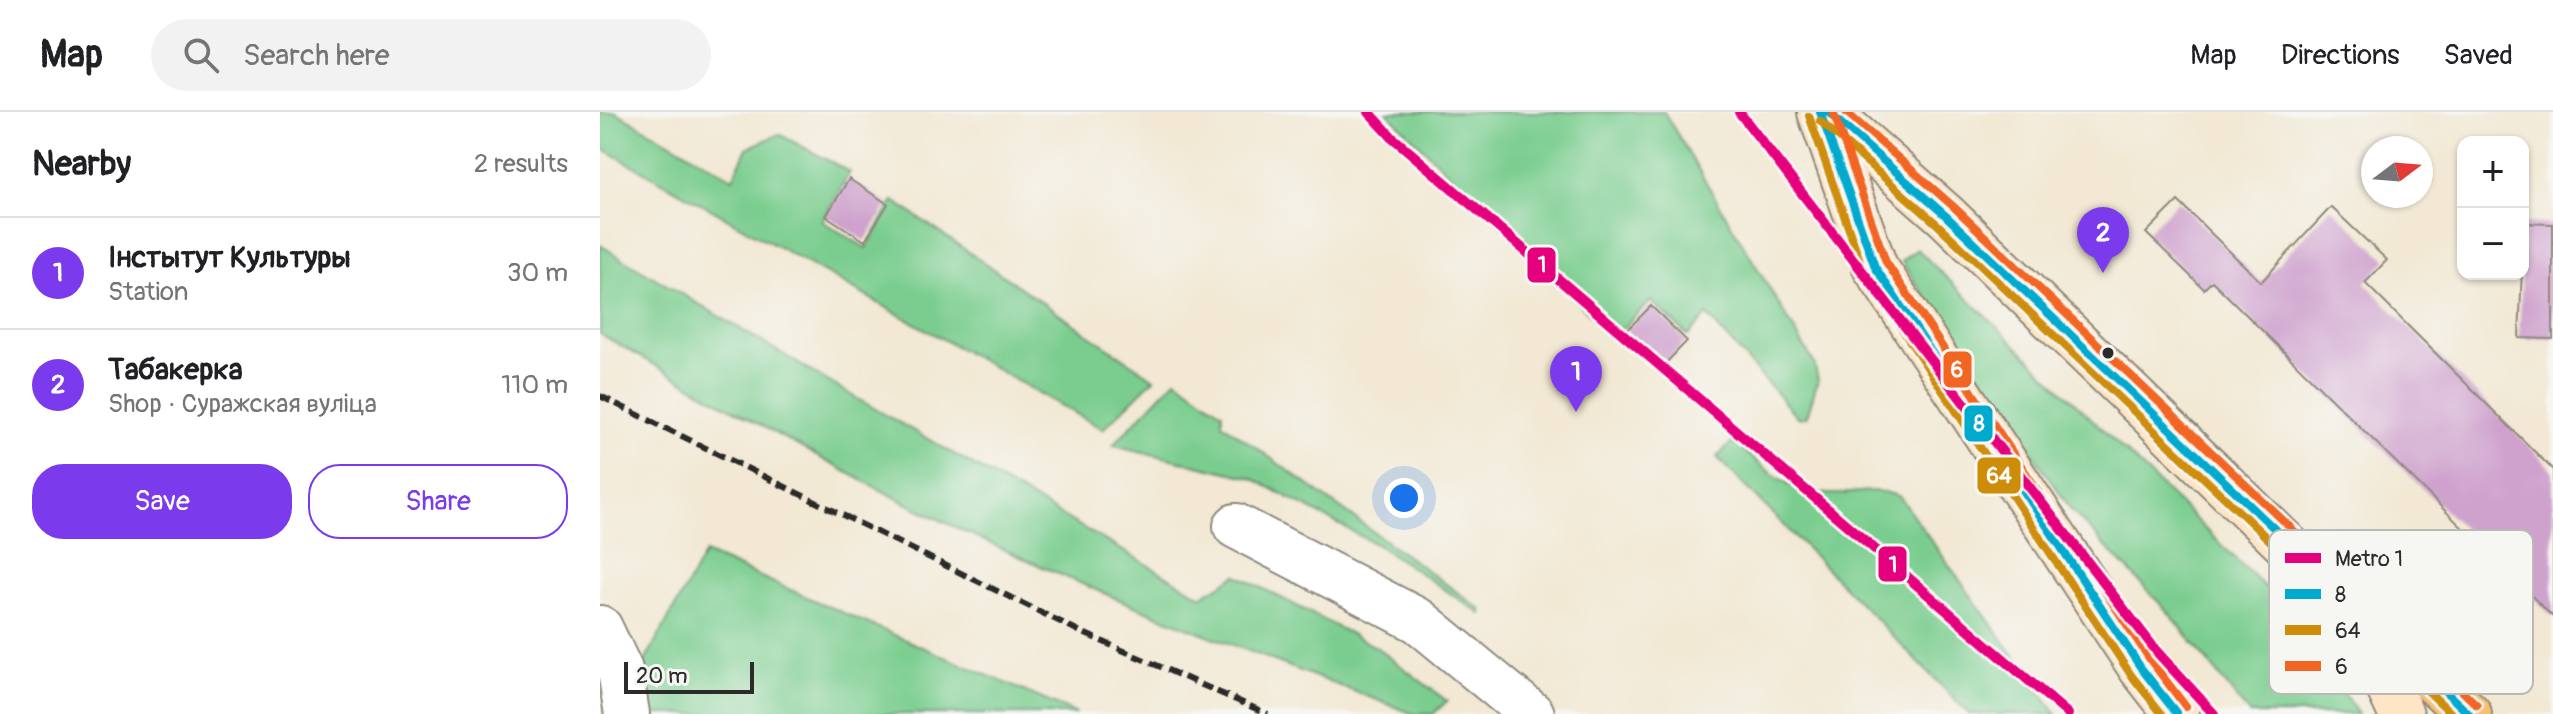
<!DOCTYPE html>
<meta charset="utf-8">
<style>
body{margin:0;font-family:Pangolin,sans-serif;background:#f2f2f2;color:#202124}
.controls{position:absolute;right:24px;top:24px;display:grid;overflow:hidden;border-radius:16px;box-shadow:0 2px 6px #0004}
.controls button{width:72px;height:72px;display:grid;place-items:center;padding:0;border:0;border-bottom:2px solid #e0e0e0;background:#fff;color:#202124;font:40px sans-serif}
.compass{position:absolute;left:1761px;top:24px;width:72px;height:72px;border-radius:50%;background:#fff;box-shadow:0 2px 6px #0004;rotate:74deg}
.scale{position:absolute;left:24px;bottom:20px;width:130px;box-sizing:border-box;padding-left:8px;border:4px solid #2b2b2b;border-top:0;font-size:22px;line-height:28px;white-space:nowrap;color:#2b2b2b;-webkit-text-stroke:6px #f6f6f2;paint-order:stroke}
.you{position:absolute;left:804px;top:386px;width:28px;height:28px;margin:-20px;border:6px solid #fff;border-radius:50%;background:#1a73e8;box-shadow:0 0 0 12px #1a73e833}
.badge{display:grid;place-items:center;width:52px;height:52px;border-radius:50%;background:#7c3aed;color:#fff;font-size:26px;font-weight:700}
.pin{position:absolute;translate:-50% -66px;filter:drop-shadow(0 2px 4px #0008)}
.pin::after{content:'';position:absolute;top:42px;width:28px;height:24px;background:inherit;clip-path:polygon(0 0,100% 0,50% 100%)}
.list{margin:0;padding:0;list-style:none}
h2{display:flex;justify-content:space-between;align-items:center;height:104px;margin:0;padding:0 32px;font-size:34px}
h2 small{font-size:26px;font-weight:400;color:#757577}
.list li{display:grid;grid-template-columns:52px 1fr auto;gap:24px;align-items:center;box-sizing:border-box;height:112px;padding:0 32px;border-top:2px solid #e0e0e0}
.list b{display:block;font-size:30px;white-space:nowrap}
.list p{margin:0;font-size:26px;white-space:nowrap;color:#757577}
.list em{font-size:26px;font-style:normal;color:#757577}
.actions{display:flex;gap:16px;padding:24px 32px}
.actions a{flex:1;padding:18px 0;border:2px solid #7c3aed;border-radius:32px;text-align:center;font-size:28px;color:#7c3aed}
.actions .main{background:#7c3aed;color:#fff}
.icon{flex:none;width:44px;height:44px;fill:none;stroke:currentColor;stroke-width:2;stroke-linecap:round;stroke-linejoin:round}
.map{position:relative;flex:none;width:1953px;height:602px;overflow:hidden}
header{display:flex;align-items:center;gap:48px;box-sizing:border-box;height:112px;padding:0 40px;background:#fff;border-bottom:2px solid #e0e0e0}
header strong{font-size:38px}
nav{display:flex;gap:44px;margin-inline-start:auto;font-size:28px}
.search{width:560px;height:72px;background:#f2f2f2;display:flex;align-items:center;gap:20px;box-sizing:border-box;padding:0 28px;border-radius:44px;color:#757577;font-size:30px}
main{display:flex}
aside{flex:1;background:#fff}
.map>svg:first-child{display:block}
.green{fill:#7acd8f;stroke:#527c5d;stroke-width:2}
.building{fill:#cfa2ce}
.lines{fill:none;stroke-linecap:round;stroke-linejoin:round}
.street-casing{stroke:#8e8a7f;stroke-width:48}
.secondary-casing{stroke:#8e8a7f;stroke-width:48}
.primary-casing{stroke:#8e8a7f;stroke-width:48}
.street{stroke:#fff;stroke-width:44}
.secondary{stroke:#fde5c5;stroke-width:44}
.primary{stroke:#fabe6e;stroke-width:44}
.rail{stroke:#2b2b2b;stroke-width:6;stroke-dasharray:12 6;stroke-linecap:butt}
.bus-1-casing{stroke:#f6f6f2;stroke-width:14}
.bus-2-casing{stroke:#f6f6f2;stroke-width:14}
.bus-3-casing{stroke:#f6f6f2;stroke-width:14}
.bus-1{stroke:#00a9ce;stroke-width:8}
.bus-2{stroke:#ce8d09;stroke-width:8}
.bus-3{stroke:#f26522;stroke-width:8}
.metro-1-casing{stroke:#f6f6f2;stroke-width:16}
.metro-1{stroke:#e5007d;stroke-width:10}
.bus-dot{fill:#2b2b2b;stroke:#f6f6f2;stroke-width:3}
.key{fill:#f6f6f2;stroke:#b9b9b6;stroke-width:2}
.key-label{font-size:22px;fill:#2b2b2b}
.line-badge{stroke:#f6f6f2;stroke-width:3}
.badge-label{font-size:22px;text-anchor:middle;font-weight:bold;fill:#fff}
</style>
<header>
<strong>Map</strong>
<div class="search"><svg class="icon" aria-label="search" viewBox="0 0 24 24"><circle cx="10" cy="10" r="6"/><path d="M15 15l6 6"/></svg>Search here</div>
<nav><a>Map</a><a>Directions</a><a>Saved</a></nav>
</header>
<main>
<aside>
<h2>Nearby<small>2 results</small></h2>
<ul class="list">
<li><span class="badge">1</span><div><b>Інстытут Культуры</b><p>Station</p></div><em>30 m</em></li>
<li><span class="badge">2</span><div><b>Табакерка</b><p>Shop · Суражская вуліца</p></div><em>110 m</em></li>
</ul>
<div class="actions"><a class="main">Save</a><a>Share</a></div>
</aside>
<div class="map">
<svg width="1953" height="602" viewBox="0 0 1953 602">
<rect width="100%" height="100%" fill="#f6f6f2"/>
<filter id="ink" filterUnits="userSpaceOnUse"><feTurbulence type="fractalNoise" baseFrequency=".0125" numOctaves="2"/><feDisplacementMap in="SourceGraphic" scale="16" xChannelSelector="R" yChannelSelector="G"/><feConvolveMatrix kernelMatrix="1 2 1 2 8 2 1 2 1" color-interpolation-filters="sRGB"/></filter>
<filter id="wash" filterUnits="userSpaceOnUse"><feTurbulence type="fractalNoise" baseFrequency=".006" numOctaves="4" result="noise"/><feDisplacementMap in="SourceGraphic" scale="32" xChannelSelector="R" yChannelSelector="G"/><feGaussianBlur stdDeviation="1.8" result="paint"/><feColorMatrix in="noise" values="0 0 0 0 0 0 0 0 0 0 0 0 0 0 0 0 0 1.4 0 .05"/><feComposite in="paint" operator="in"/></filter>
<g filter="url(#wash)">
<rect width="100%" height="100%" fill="#f2e8d3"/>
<!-- green -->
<g class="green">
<path d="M0,0H16L133,66L147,36L179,22L250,60L222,109L266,136L294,89L554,267L503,317L0,35Z"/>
<path d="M787,0H1064L1214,251L1218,268L1207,304L1198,306L1107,203L1088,224L1051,189L1013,225Z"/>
<path d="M0,133L251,283L602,484L637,463L776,535L847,589L833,602H814C680,551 546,502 416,443C272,380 136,299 0,222Z"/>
<path d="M1317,137L1676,486L1758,602H1649L1571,503L1472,399L1301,149Z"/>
<path d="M576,267L622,300V311L882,498L881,502L781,435L652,366L513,333Z"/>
<path d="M1134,329C1161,355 1192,383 1232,382C1259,382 1273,374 1300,385L1456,602H1369L1117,345Z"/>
<path d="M105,441L477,602H50L44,551Z"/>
</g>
<g id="blocks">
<!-- building -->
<g class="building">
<path d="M249,67L288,92L265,129L226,104Z"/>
<path d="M1578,89L1661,170L1731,95L1787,148L1765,171L1953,358V505L1612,169L1604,177L1546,121Z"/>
<path d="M1924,111L1953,112V227L1919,226Z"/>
<path d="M1051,194L1087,229L1060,257L1024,221Z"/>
</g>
</g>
</g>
<g filter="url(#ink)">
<use href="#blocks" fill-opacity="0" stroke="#8e8a7f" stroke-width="2"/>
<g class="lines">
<defs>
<g id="street">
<path d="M636,414L819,509L932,602"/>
<path d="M0,516L20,558L27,602"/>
</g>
<g id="secondary">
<path d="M1220,0L1275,155L1541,556L1577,602"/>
<path d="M1228,0L1346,104L1694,440L1788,574L1801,602"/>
</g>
<path id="primary" d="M1694,440L1869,602"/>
</defs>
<!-- street casing -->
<use href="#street" class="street-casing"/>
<!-- secondary casing -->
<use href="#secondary" class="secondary-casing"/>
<!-- primary casing -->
<use href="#primary" class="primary-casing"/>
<!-- street -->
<use href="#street" class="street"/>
<!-- secondary -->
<use href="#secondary" class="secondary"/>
<!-- primary -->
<use href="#primary" class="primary"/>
<!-- rail -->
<path class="rail" d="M0,284L481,520L668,602"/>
<defs>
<g id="bus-1">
<path d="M1220,0L1275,155L1541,556L1577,602"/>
<path d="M1228,0L1346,104L1869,602"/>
</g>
<g id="bus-2">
<path d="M1209,4L1264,160L1531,563L1562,602"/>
<path d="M1220,9L1338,113L1852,602"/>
</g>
<g id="bus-3">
<path d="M1233,0L1286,150L1551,549L1586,595"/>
<path d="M1246,0L1354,95L1877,593"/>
</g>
</defs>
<!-- bus-1 casing -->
<use href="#bus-1" class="bus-1-casing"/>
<!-- bus-2 casing -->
<use href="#bus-2" class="bus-2-casing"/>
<!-- bus-3 casing -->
<use href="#bus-3" class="bus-3-casing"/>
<!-- bus-1 -->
<use href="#bus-1" class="bus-1"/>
<!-- bus-2 -->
<use href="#bus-2" class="bus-2"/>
<!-- bus-3 -->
<use href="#bus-3" class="bus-3"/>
<defs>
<g id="metro-1">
<path d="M769,0L792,25L1468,602"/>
<path d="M1139,0L1558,541L1614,602"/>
</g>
</defs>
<!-- metro-1 casing -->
<use href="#metro-1" class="metro-1-casing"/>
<!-- metro-1 -->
<use href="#metro-1" class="metro-1"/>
</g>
</g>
<!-- markers -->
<circle class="bus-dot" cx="1508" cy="241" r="7"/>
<!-- legend -->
<rect x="1669" y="418" width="264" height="164" rx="12" class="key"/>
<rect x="1685" y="441" width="36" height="10" fill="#e5007d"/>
<rect x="1685" y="477" width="36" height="10" fill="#00a9ce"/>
<rect x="1685" y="513" width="36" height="10" fill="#ce8d09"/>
<rect x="1685" y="549" width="36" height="10" fill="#f26522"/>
<g class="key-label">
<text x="1735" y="454">Metro 1</text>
<text x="1735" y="490">8</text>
<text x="1735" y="526">64</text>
<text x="1735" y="562">6</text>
</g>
<g class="line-badge">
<rect x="926" y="134" width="31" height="38" rx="8" fill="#e5007d"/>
<rect x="1342" y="238" width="31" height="39" rx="8" fill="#f26522"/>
<rect x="1363" y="292" width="31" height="39" rx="8" fill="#00a9ce"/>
<rect x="1376" y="344" width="46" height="39" rx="8" fill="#ce8d09"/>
<rect x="1277" y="433" width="31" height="38" rx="8" fill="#e5007d"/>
</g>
<g class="badge-label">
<text x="942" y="160">1</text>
<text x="1357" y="265">6</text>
<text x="1379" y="319">8</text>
<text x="1399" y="371">64</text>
<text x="1293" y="460">1</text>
</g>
</svg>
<div class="controls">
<button>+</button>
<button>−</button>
</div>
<svg class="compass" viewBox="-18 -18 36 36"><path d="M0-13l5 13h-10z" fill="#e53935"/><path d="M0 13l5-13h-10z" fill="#757577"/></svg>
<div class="scale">20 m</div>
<div class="you"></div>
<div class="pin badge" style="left:976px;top:300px">1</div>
<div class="pin badge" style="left:1503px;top:161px">2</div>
</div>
</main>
